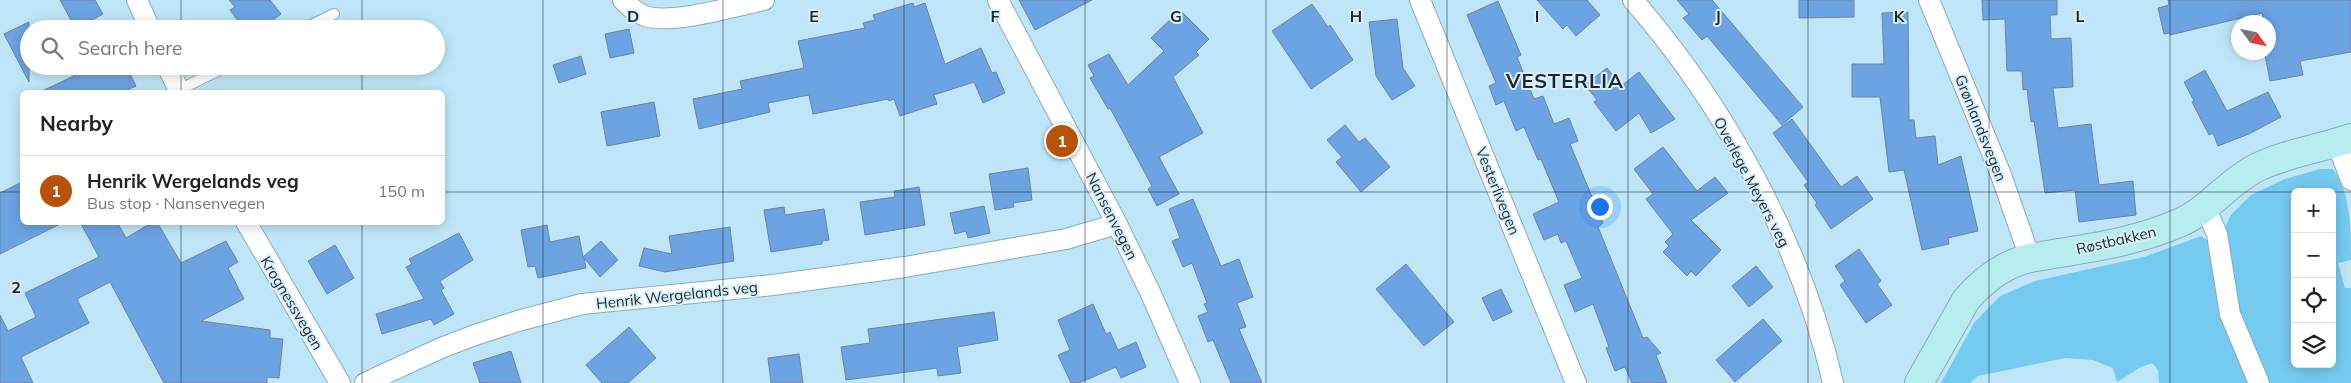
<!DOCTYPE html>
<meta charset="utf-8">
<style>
body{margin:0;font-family:Mulish,sans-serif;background:#f2f2f2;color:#222}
.controls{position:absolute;right:15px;bottom:15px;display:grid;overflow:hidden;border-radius:8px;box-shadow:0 2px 12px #0003}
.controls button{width:45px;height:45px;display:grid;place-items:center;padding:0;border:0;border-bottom:1px solid #e0e0e0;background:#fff;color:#222;font:25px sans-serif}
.compass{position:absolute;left:2231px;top:15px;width:45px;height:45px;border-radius:50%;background:#fff;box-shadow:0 2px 12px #0003;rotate:123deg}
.you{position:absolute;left:1599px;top:206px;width:18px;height:18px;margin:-12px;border:4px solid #fff;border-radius:50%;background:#1a73e8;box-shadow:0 0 0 8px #1a73e833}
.badge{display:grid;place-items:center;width:32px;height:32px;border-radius:50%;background:#b45309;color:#fff;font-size:16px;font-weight:700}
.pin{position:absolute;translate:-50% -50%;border:2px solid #fff;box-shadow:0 1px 5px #0006}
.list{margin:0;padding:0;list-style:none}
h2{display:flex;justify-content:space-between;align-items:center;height:65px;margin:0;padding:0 20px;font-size:21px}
h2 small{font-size:16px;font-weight:400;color:#767676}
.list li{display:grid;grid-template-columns:32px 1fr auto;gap:15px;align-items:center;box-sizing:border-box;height:70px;padding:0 20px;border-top:1px solid #e0e0e0}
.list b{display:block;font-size:19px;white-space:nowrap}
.list p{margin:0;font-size:16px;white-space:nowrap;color:#767676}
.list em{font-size:16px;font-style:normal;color:#767676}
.icon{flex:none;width:28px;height:28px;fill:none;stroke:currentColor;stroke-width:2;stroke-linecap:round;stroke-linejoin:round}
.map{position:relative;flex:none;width:2351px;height:383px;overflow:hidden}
.search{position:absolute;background:#fff;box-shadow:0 2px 12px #0003;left:20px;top:20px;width:425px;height:55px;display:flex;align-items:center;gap:12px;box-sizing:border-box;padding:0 18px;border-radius:28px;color:#767676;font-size:19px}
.panel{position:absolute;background:#fff;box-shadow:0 2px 12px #0003;left:20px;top:90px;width:425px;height:135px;border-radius:8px}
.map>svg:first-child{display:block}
.green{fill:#74caef;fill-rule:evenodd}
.building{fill:#6ca3e3;stroke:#6e849e}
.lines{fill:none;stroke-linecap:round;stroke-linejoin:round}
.lane-casing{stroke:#87acbc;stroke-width:12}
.street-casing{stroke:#87acbc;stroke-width:22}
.secondary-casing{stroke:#87acbc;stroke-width:30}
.lane{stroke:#fff;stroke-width:10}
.street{stroke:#fff;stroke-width:20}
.secondary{stroke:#b8edf0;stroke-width:28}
.grid{fill:none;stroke:#1a2930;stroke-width:1;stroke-opacity:0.55}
.labels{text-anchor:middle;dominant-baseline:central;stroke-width:4;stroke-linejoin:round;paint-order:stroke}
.street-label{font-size:15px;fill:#1a2930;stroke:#d9f0fb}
.district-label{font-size:20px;font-weight:bold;letter-spacing:1px;fill:#1a2930;stroke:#d9f0fb}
.grid-label{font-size:16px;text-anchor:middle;font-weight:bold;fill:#1a2930;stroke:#d9f0fb;stroke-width:4;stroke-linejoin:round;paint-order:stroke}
</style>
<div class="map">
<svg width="2351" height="383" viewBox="0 0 2351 383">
<rect width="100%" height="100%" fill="#bfe6f8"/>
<!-- green -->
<g class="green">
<path d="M2320,169H2333C2351,194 2351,228 2351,260L2338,263L2345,288H2351V383H2265L2240,329L2223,234L2230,216L2251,195L2285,179ZM2295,192H2332V364H2295Z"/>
<path d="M2201,236L2208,241L2214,254L2251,383H2159L2158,370L2152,363L2139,368L2117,382L2113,368L2093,360L2065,358L1978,376L1970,383H1941L1974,323L2000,296L2035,281L2144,257Z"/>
</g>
<!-- building -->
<g class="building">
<path d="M60,0H95L103,14L76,29Z"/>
<path d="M229,0H270L281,14L261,29H244L230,10L235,7Z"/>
<path d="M1019,0H1092L1035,30Z"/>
<path d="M1537,0H1587L1600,15L1576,36L1567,25L1563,29Z"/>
<path d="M1677,0H1712L1803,107L1782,125L1707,36L1702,40L1683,18L1689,14Z"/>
<path d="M1799,0H1854V17L1799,18Z"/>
<path d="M1982,0H2057V15H2050L2051,39L2071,38L2073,87L2053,88L2058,128L2091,124L2099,185L2133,181L2136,215L2079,222L2075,190L2045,193L2034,121L2031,122L2027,89L2023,90L2022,71H2007L2005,19L1983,20Z"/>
<path d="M2168,0H2351V52L2300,61L2303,75L2270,81L2265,55L2269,54L2268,22H2264L2262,13L2170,35V33L2164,34L2158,8L2169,5Z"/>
<path d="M1498,1L1521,55L1517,57L1534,99L1543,96L1554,124L1569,118L1578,141L1570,144L1603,223L1598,227L1643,338L1647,337L1661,353L1656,355L1667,383H1632L1625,367L1615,371L1606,348L1609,347L1593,304L1575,312L1564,285L1582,278L1566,241L1561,243L1558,234L1544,240L1533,214L1559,202L1541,159L1538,160L1524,127L1516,131L1504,101L1496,105L1489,86L1496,83L1467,15Z"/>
<path d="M913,3L914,7L925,3L945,64L981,48L992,73L996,72L1005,93L983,103L974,82L934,95L937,104L900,116L894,99L889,101L888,99L813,114L809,95L768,103L770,112L699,129L693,99L742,89L740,81L804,68L798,41L865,28L863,23L875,20L873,15Z"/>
<path d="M1312,4L1328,27L1330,25L1353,60L1311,89L1272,31Z"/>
<path d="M1180,10L1209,39L1196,52L1199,55L1173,77L1203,133L1159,157L1179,194L1157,206L1148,189L1152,186L1110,108L1108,109L1090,78L1094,76L1088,65L1109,54L1128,85L1164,51L1151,38Z"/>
<path d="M1908,12L1909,120H1914L1916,138L1935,136L1938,165L1961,156L1978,231L1948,238L1949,244L1922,250L1904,170L1889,172L1880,97H1852V64H1884L1882,13Z"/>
<path d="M1397,19L1403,68L1415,86L1392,100L1376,76L1369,22Z"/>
<path d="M29,22V82L4,34Z"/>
<path d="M629,29L634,53L610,58L605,34Z"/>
<path d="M581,56L586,74L559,83L553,65Z"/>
<path d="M95,66H126L136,86L123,92H40Z"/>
<path d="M1607,68L1621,86L1639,72L1675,119L1651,133L1639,113L1616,131L1594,102L1597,100L1585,85Z"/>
<path d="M2205,70L2227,111L2268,92L2281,117L2249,134L2218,146L2213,133L2209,135L2192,102L2194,101L2184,82Z"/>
<path d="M654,102L660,136L607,146L601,112Z"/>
<path d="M1792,119L1841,187L1857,176L1873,199L1831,229L1815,205L1817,203L1804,185L1808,182L1773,133Z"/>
<path d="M1345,125L1359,142L1365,138L1390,167L1361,192L1336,162L1342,157L1327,140Z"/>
<path d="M1663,147L1697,191L1715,177L1728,193L1691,220L1721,250L1696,276L1691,271L1687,276L1663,252L1669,246L1665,242L1673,234L1646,199L1653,194L1634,169Z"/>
<path d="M1028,168L1032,200L1013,203L1014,207L995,210L989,174Z"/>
<path d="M22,182V222H64L0,254V193Z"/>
<path d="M919,187L925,225L865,235L860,202L895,197L894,191Z"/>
<path d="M1193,199L1221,266L1239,259L1253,297L1237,303L1246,327L1239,329L1262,383H1231L1213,340L1208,342L1198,316L1208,312L1204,304L1207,303L1192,263L1183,267L1172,241L1180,238L1169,209Z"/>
<path d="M984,206L990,233L968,238L966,231L955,234L950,213Z"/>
<path d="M784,207L785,215L824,209L829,240L822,241V244L771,252L764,210Z"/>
<path d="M80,222H117L126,238L153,222H157L181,263L226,241L238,262L228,268L244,299L201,321L270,330V338L283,339L279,378L267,377V383H164L110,282L77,299L89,323L21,357L33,383H0V315L8,331L36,317L25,293L99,257Z"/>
<path d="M547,225L550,242L579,236L583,257L601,241L618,260L600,277L584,258L586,268L538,278L535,266L528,267L521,230Z"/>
<path d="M730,227L734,261L665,272L639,266L644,248L672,254L669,236Z"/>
<path d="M459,233L473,260L440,281L444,288L441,290L454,314L434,325L431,319L382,334L376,314L424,299L406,267L412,264L409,259Z"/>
<path d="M335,245L354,278L327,294L308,261Z"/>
<path d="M1859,249L1881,281L1877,284L1892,305L1866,323L1840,285L1845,281L1835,266Z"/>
<path d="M1406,264L1454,322L1424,346L1376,289Z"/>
<path d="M1756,266L1773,287L1749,307L1732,286Z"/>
<path d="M1501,289L1512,312L1493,321L1482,298Z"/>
<path d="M1093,304L1106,334L1110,332L1118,350L1136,342L1146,367L1121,378L1116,367L1079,383H1071L1058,355L1070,350L1058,320Z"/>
<path d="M994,312L998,340L957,347L961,373L938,376L937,368L846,380L841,347L870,343L868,329Z"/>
<path d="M1763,319L1782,341L1735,382L1716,360Z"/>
<path d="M629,327L656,358L628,383H602L586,365Z"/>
<path d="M511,351L521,383H480L473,363Z"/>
<path d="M799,354L803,383H771L768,358Z"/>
</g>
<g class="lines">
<defs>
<g id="lane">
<path d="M303,29L334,14"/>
<path d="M179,90L227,66"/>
</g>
<g id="street">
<path d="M137,0L150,29"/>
<path d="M623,0C629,6 636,13 645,16C670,25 737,6 764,0"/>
<path d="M998,0L1117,224L1151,294L1190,383"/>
<path d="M1420,0L1576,383"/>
<path d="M1633,0C1725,106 1802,245 1833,383"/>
<path d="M1929,0L2001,175L2030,258"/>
<path d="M167,66L180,92"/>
<path d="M2337,143L2351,180"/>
<path d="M2205,207L2217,234L2230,314L2259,383"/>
<path d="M246,222L340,383"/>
<path d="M365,383L441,348L475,335L518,321L582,304L773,285L905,267L1066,239L1117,224"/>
</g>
<path id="secondary" d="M1919,383L1966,300C1983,280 2005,264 2030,258C2080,249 2131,244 2179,223C2208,211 2227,183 2256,168C2286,153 2320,149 2351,138"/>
</defs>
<!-- lane casing -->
<use href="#lane" class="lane-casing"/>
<!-- street casing -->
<use href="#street" class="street-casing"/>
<!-- secondary casing -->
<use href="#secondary" class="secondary-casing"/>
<!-- lane -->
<use href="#lane" class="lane"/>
<!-- street -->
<use href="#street" class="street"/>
<!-- secondary -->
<use href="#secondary" class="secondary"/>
</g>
<!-- grid -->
<path class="grid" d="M181,0V29M362,0V29M543,0V383M723,0V383M904,0V383M1085,0V383M1266,0V383M1447,0V383M1628,0V383M1808,0V383M1989,0V383M2170,0V383M181,66V92M362,66V92M0,192H22M442,192H2351M181,222V383M362,222V383"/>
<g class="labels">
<!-- street labels -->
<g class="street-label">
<text transform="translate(1981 128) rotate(68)">Grønlandsvegen</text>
<text transform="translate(1752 182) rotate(62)">Overlege Meyers veg</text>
<text transform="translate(1498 191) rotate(68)">Vesterlivegen</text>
<text transform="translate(1112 216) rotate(63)">Nansenvegen</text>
<text transform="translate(2116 240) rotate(-13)">Røstbakken</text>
<text transform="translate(677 295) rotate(-6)">Henrik Wergelands veg</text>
<text transform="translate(292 303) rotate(59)">Krognessvegen</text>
</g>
<!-- district labels -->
<g class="district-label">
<text x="1565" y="80">VESTERLIA</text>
</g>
</g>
<g class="grid-label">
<text x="633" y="22">D</text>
<text x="814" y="22">E</text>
<text x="995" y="22">F</text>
<text x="1176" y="22">G</text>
<text x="1356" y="22">H</text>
<text x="1537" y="22">I</text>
<text x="1718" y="22">J</text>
<text x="1899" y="22">K</text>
<text x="2080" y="22">L</text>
<text x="16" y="293">2</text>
</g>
</svg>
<div class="controls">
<button>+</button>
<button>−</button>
<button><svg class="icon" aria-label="locate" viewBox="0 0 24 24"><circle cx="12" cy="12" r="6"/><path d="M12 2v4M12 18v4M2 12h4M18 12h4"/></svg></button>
<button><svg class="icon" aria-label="layers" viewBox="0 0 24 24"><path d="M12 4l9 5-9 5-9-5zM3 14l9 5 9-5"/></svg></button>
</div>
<svg class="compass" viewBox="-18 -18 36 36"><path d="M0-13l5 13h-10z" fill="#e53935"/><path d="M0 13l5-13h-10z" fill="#767676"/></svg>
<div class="you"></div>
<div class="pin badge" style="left:1062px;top:141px">1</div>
<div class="search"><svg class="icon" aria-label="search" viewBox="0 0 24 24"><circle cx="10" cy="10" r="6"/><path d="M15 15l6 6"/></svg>Search here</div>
<section class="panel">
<h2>Nearby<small></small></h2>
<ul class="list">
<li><span class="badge">1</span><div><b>Henrik Wergelands veg</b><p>Bus stop · Nansenvegen</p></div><em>150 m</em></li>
</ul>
</section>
</div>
